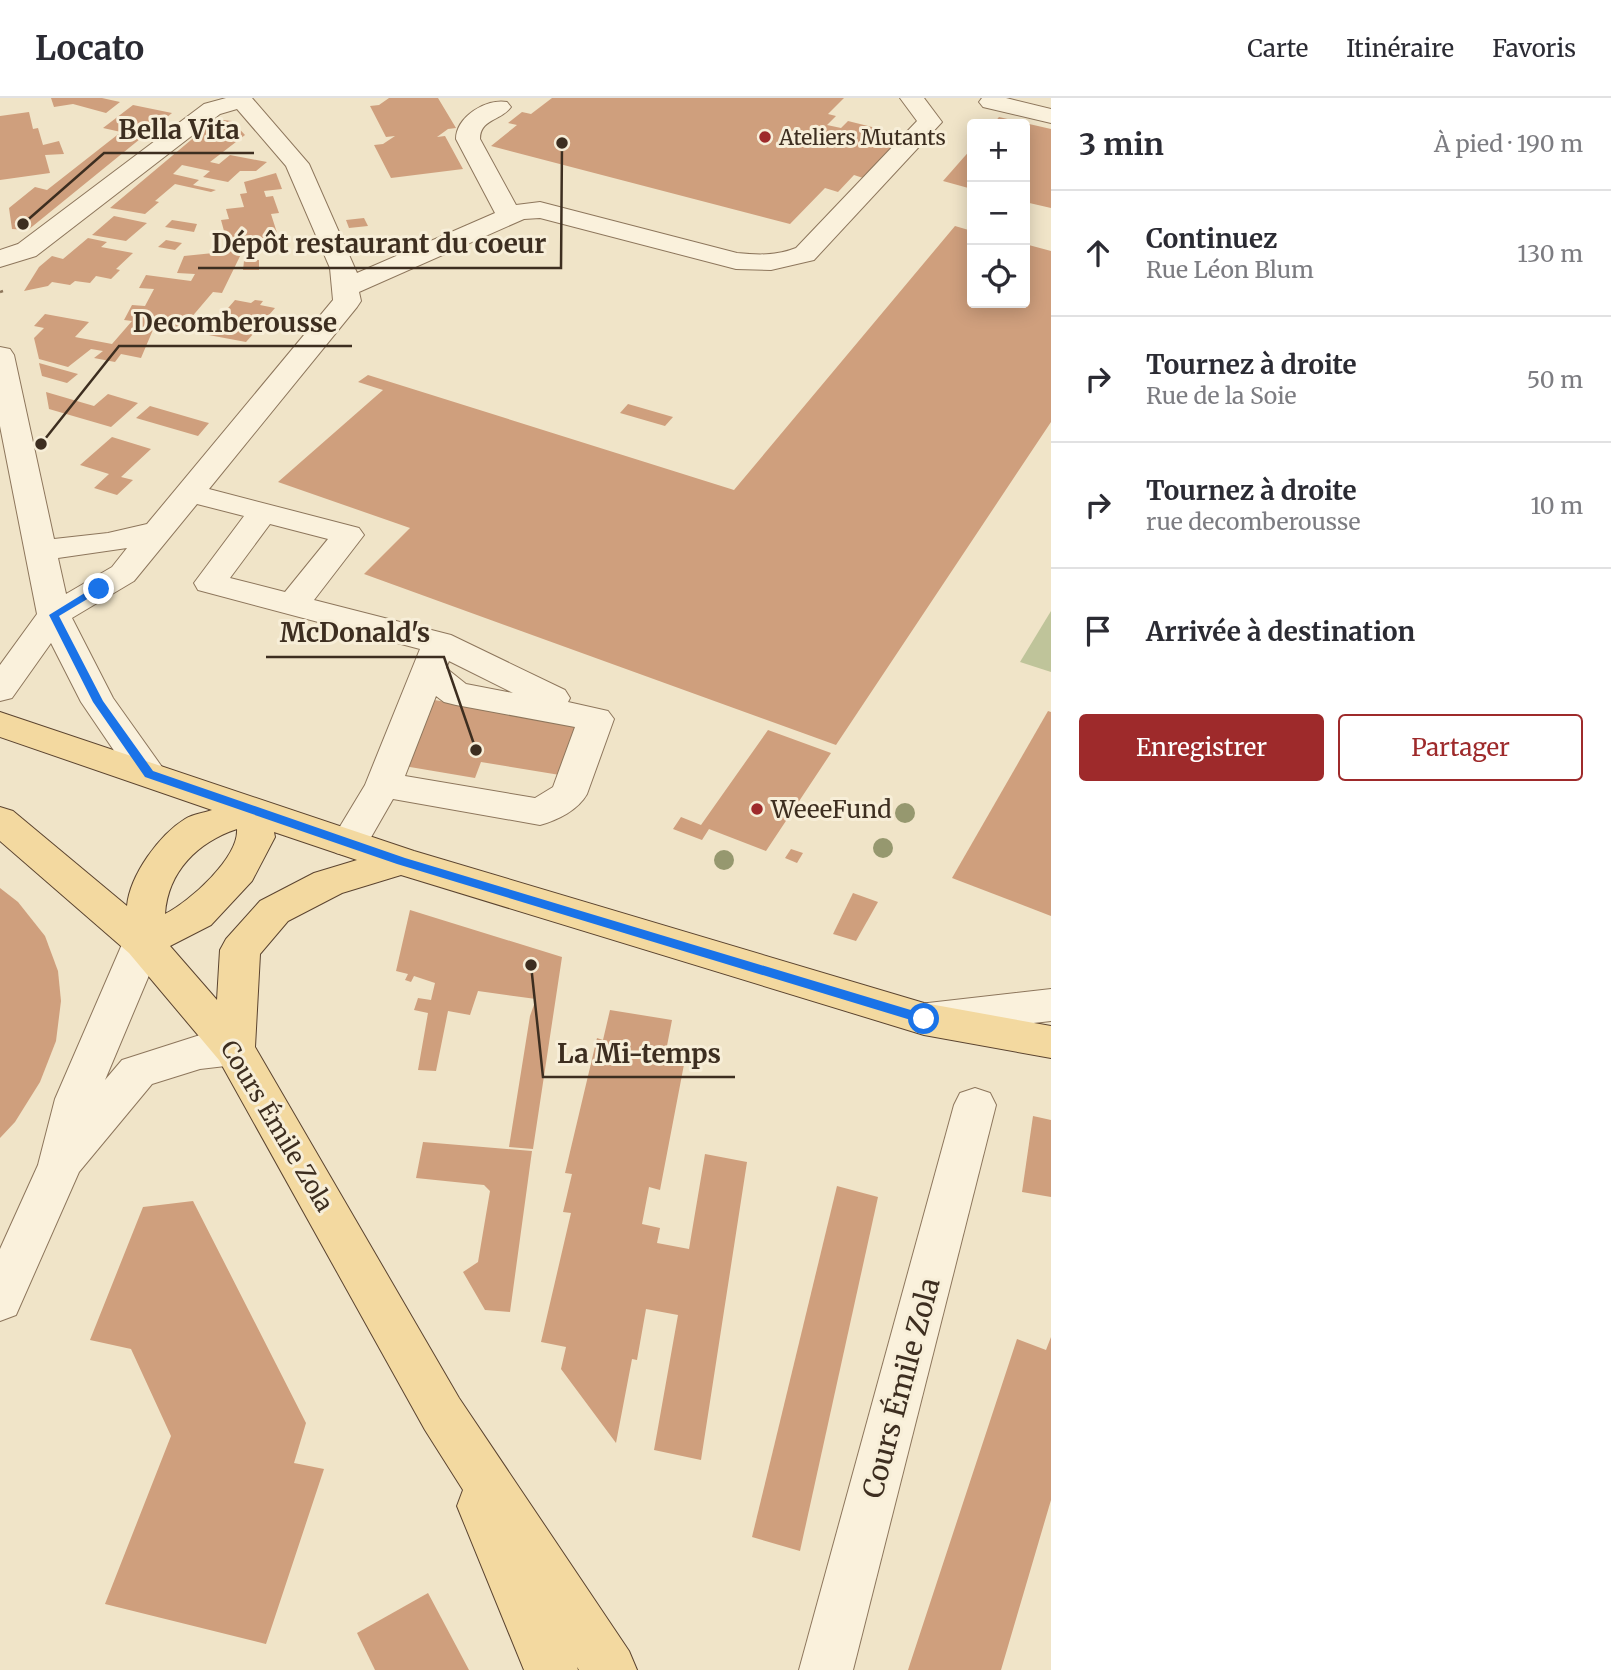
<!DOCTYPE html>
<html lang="fr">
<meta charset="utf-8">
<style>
body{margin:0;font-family:Merriweather,serif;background:#f7f7f7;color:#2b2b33}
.controls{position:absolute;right:21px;top:21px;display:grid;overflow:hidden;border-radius:7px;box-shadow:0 4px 18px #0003}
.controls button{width:63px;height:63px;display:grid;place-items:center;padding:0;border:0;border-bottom:2px solid #e1e1e2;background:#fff;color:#2b2b33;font:35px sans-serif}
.stop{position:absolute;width:21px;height:21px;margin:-16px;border:5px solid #1a73e8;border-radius:50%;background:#fff}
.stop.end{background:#1a73e8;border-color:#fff;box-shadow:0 2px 7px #0008}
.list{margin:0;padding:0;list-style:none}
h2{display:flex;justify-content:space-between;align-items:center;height:91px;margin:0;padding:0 28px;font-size:30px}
h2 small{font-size:23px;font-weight:400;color:#7c7c81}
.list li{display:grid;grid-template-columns:46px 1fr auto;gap:21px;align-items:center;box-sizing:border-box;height:126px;padding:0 28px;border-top:2px solid #e1e1e2}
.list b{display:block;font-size:26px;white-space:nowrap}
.list p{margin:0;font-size:23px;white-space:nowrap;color:#7c7c81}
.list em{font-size:23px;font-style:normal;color:#7c7c81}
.actions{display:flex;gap:14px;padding:21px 28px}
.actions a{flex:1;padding:16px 0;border:2px solid #9e2a2b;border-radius:7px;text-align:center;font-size:24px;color:#9e2a2b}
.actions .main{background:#9e2a2b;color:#fff}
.icon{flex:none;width:38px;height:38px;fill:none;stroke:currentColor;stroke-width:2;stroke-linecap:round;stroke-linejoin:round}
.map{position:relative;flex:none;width:1051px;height:1572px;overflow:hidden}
header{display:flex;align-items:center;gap:42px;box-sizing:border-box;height:98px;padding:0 35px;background:#fff;border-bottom:2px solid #e1e1e2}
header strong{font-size:33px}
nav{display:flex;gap:38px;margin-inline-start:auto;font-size:24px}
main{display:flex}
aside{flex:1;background:#fff}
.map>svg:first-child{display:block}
.cemetery{fill:#bfc49a}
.building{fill:#cf9f7d}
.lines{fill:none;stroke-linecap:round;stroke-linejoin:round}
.minor-casing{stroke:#8d765c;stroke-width:2}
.major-casing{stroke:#5b4430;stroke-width:2}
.path{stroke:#8d765c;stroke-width:2.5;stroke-dasharray:3.5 2.5;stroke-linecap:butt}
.minor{fill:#faf1dc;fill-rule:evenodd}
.major{fill:#f3d9a0;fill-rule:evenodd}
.tree{fill:#96986f}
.route{fill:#1a73e8}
.poi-dot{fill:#9e2a2b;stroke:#f7eed8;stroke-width:2.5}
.labels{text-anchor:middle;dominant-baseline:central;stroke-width:6;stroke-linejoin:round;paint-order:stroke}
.far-poi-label{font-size:21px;fill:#3d2e20;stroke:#f7eed8;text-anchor:start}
.poi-label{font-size:24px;fill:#3d2e20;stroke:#f7eed8;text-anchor:start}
.street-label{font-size:24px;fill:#3d2e20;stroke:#f7eed8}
.near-street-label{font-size:28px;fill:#3d2e20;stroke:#f7eed8}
.leader{fill:none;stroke:#3d2e20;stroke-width:2.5}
.callout-dot{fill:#3d2e20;stroke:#f7eed8;stroke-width:2.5}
.callout-label{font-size:26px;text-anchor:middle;font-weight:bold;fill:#3d2e20;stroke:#f7eed8;stroke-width:6;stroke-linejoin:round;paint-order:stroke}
</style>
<header>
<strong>Locato</strong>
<nav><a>Carte</a><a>Itinéraire</a><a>Favoris</a></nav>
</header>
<main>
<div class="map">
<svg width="1051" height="1572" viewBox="0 0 1051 1572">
<rect width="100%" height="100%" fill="#f0e4c8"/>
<!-- cemetery -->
<path class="cemetery" d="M1051,513V574L1020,564Z"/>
<!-- building -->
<g class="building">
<path d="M51,0H102L120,4L106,15L73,6L54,9Z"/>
<path d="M389,0H438L456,30L448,31L437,39L445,38L463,71L391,80L374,47L383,46L395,38L386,39L370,8L379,7Z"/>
<path d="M552,0H844L828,16L836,18L827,27L841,30L848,23L904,37L863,80L854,77L838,94L825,90L790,126L491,48L517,27L508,25L522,14L531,16Z"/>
<path d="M133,7L172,15L28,132L12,131L9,110L35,89L47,92L121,34L103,30Z"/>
<path d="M29,14L33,31L38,30L43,47L59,43L64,56L45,57L50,75L0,82V18Z"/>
<path d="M999,19L1051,31V110L1025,104V26H993Z"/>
<path d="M216,21L232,23L245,37L210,64L219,66L230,57L267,64L256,73H240L228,84L203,79L210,73L182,67L173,76L199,82L193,87L216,92L211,94L175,86L155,103L159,104L145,116L110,110Z"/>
<path d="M972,50V91L943,83Z"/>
<path d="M276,75L282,91L264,93L266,99L273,98L279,115L271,116L278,138L227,144L221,122L229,121L226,111L244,109L240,96L247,95L244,84Z"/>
<path d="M114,118L147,125L126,143L92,137Z"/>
<path d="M364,120L368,128L349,130L346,122Z"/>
<path d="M172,122L197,126L194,134L165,129Z"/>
<path d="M955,128L972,133V205H1025V146L1051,153V324L836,647L364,476L410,430L278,384L383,292L358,284L368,277L734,392Z"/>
<path d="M88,140L107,144L101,149L133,155L116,171L120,172L111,181L96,178L90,185L75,183L70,187L52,184L48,188L24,193L39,169L52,158L63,161Z"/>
<path d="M166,142L182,145L175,152L158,149Z"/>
<path d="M243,152L222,195L213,194L190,221L216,224L235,202L251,205L255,202L263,203L260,207L275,210L262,225L267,227L261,234L254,235L246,244L155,227L141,260L121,256L115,264L94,260L103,253L91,251L68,269L39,261L34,240L44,230L34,228L45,216L89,224L75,239L112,246L132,223L124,222L132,207L145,208L154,191L139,190L146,177L191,183L195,176L177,175L184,158Z"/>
<path d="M259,162V172H243L244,163Z"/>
<path d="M39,265L78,276L67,285L42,278Z"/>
<path d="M46,294L94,308L108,296L138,305L111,329L49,311Z"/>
<path d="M628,306L673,319L665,328L620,315Z"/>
<path d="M150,308L205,324L209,325L198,338L136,320Z"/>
<path d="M112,339L151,351L121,379L133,382L117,397L94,390L109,376L80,367Z"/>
<path d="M428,601L582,626L566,678L481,664L475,680L404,668Z"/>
<path d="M1048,613L1051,614V818L952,780Z"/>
<path d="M768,632L831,655L766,753L709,731L702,742L673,731L681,719L701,727Z"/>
<path d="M791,751L803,755L797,765L785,760Z"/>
<path d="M0,790L18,804L45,838L58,873L61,903L56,943L40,984L15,1024L0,1040Z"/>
<path d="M853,795L878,804L856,843L833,836Z"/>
<path d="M410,812L562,859L533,1051L509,1049L530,918L536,901L478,893L470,917L448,913L436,973L418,972L428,915L414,912L418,900L431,902L435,885L414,878L411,884L405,882L408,876L396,873Z"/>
<path d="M610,912L672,922L666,953L686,956L660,1092L649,1089L642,1126L660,1130L657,1145L689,1151L705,1056L747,1064L701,1362L654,1352L678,1217L646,1211L637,1262L632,1261L616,1345L561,1271L566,1249L541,1244L571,1115L563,1114L572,1076L565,1075L597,940L603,942Z"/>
<path d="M1033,1018L1051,1022V1099L1022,1094Z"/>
<path d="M423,1044L532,1053L510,1214L485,1212L463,1174L478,1164L490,1093L484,1087L416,1080Z"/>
<path d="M837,1088L878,1099L800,1453L752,1439Z"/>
<path d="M193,1103L306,1325L294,1365L324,1371L266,1546L105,1506L171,1338L131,1251L90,1242L143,1109Z"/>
<path d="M1051,1239V1402L1001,1572H908L1017,1241L1046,1252Z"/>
<path d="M428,1495L469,1572H375L357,1535Z"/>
</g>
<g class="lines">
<defs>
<g id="minor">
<path d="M226,0H252L309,66L357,175L495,115L456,41C456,19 486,0 507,4L511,9C501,23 480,21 480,41L516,107L540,104L737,155C757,157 776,158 796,150L917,23L900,0H924L942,24L814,162L771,172L736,171L540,120L524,121L359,194L361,203L357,209L209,391L359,430L364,437L314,502L451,537L565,592L570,600L568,604L608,613L614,621L587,696C578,712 558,722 540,727L393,701L362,755L349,758L336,755L330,745L365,687L420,551L198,492L194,485L244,418L197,406L134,483L72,520L113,600L167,676L162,685L149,689L136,685L81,604L51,545L12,600L0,603V567L37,516L0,328V249L10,251L14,257L54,441L108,435L147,426L333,202L330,170L286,68L237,11L220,16L36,158L0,169V152L18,146L204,6ZM270,426L328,441L285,494L230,480ZM127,450L112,469L66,496L58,460ZM449,563L513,595L466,586L446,570ZM436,598L444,604L456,607L575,629L553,689L535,700L405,678Z"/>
<path d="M982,0H1006L1051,11V25L983,9L979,4Z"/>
<path d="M143,829L157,833L163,844L105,982L122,962L200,937L234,933L249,938L255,950L249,962L234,967L200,971L152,986L79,1074L16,1217L0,1223V1151L38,1067L55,1001L123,844L129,833Z"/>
<path d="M1051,891V923L928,937L913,932L907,921L913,910L928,905Z"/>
<path d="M975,990L990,995L996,1007L853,1572H799L954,1007L960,995Z"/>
</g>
<path id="major" d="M0,614L414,753L924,905L1051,928V960L924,937L401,777L342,795L288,823L260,856L255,949L459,1300L629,1553L637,1572H579L577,1569L578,1572H524L457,1408L463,1392L425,1332L219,962L129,855L0,743V709L13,713L127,808C130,777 159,737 185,721C193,716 204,715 212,712L0,639ZM237,731C239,760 189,804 165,816C168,773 198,744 237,731ZM274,734L357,762L314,775L260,803L226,841L220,852L217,902L170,848L211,827L252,783L275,739Z"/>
</defs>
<!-- minor casing -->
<use href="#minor" class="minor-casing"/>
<!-- major casing -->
<use href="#major" class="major-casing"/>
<!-- path -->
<path class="path" d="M0,194L3,193"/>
<!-- minor -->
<use href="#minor" class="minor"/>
<!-- major -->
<use href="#major" class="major"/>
</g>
<!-- trees -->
<g class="tree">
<circle cx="905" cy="715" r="10"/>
<circle cx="883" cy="750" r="10"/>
<circle cx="724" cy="762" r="10"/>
</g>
<!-- route -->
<path class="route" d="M96,488L104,491L59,518L103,603L153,673L405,760L924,916L930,921L924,926L397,766L145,679L93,604L49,517Z"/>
<!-- markers -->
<g class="poi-dot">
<circle cx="765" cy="39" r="7"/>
<circle cx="757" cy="711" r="7"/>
</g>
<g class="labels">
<!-- far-poi labels -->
<g class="far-poi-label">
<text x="779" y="39">Ateliers Mutants</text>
</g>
<!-- poi labels -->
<g class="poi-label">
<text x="771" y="711">WeeeFund</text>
</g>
<!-- street labels -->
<g class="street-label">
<text transform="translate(277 1028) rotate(59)">Cours Émile Zola</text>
</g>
<!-- near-street labels -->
<g class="near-street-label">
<text transform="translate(901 1290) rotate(-75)">Cours Émile Zola</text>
</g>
</g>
<!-- callouts -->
<path class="leader" d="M23 126L104 55H254M562 45L561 170H198M41 346L119 248H352M476 652L444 559H266M531 867L543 979H735"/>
<g class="callout-dot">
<circle cx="23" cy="126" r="7"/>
<circle cx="562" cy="45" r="7"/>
<circle cx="41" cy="346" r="7"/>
<circle cx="476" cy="652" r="7"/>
<circle cx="531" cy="867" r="7"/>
</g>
<g class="callout-label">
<text x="179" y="41">Bella Vita</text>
<text x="379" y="155">Dépôt restaurant du coeur</text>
<text x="235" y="234">Decomberousse</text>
<text x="355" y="544">McDonald's</text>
<text x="639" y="965">La Mi-temps</text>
</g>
</svg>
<div class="controls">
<button>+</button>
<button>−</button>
<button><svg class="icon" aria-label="locate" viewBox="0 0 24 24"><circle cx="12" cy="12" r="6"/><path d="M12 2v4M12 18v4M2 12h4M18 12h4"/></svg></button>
</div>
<div class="stop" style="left:924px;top:921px"></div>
<div class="stop end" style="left:99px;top:491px"></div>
</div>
<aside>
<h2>3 min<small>À pied · 190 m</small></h2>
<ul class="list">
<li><svg class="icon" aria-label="ahead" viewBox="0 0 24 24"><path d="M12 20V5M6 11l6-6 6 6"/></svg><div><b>Continuez</b><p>Rue Léon Blum</p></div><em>130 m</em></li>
<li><svg class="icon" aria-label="right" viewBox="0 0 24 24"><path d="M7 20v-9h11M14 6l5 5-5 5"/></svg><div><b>Tournez à droite</b><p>Rue de la Soie</p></div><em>50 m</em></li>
<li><svg class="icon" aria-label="right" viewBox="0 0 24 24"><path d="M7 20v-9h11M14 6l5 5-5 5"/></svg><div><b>Tournez à droite</b><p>rue decomberousse</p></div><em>10 m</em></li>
<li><svg class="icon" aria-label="arrive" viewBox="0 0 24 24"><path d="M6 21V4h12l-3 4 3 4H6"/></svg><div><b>Arrivée à destination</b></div></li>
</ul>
<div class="actions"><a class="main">Enregistrer</a><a>Partager</a></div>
</aside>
</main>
